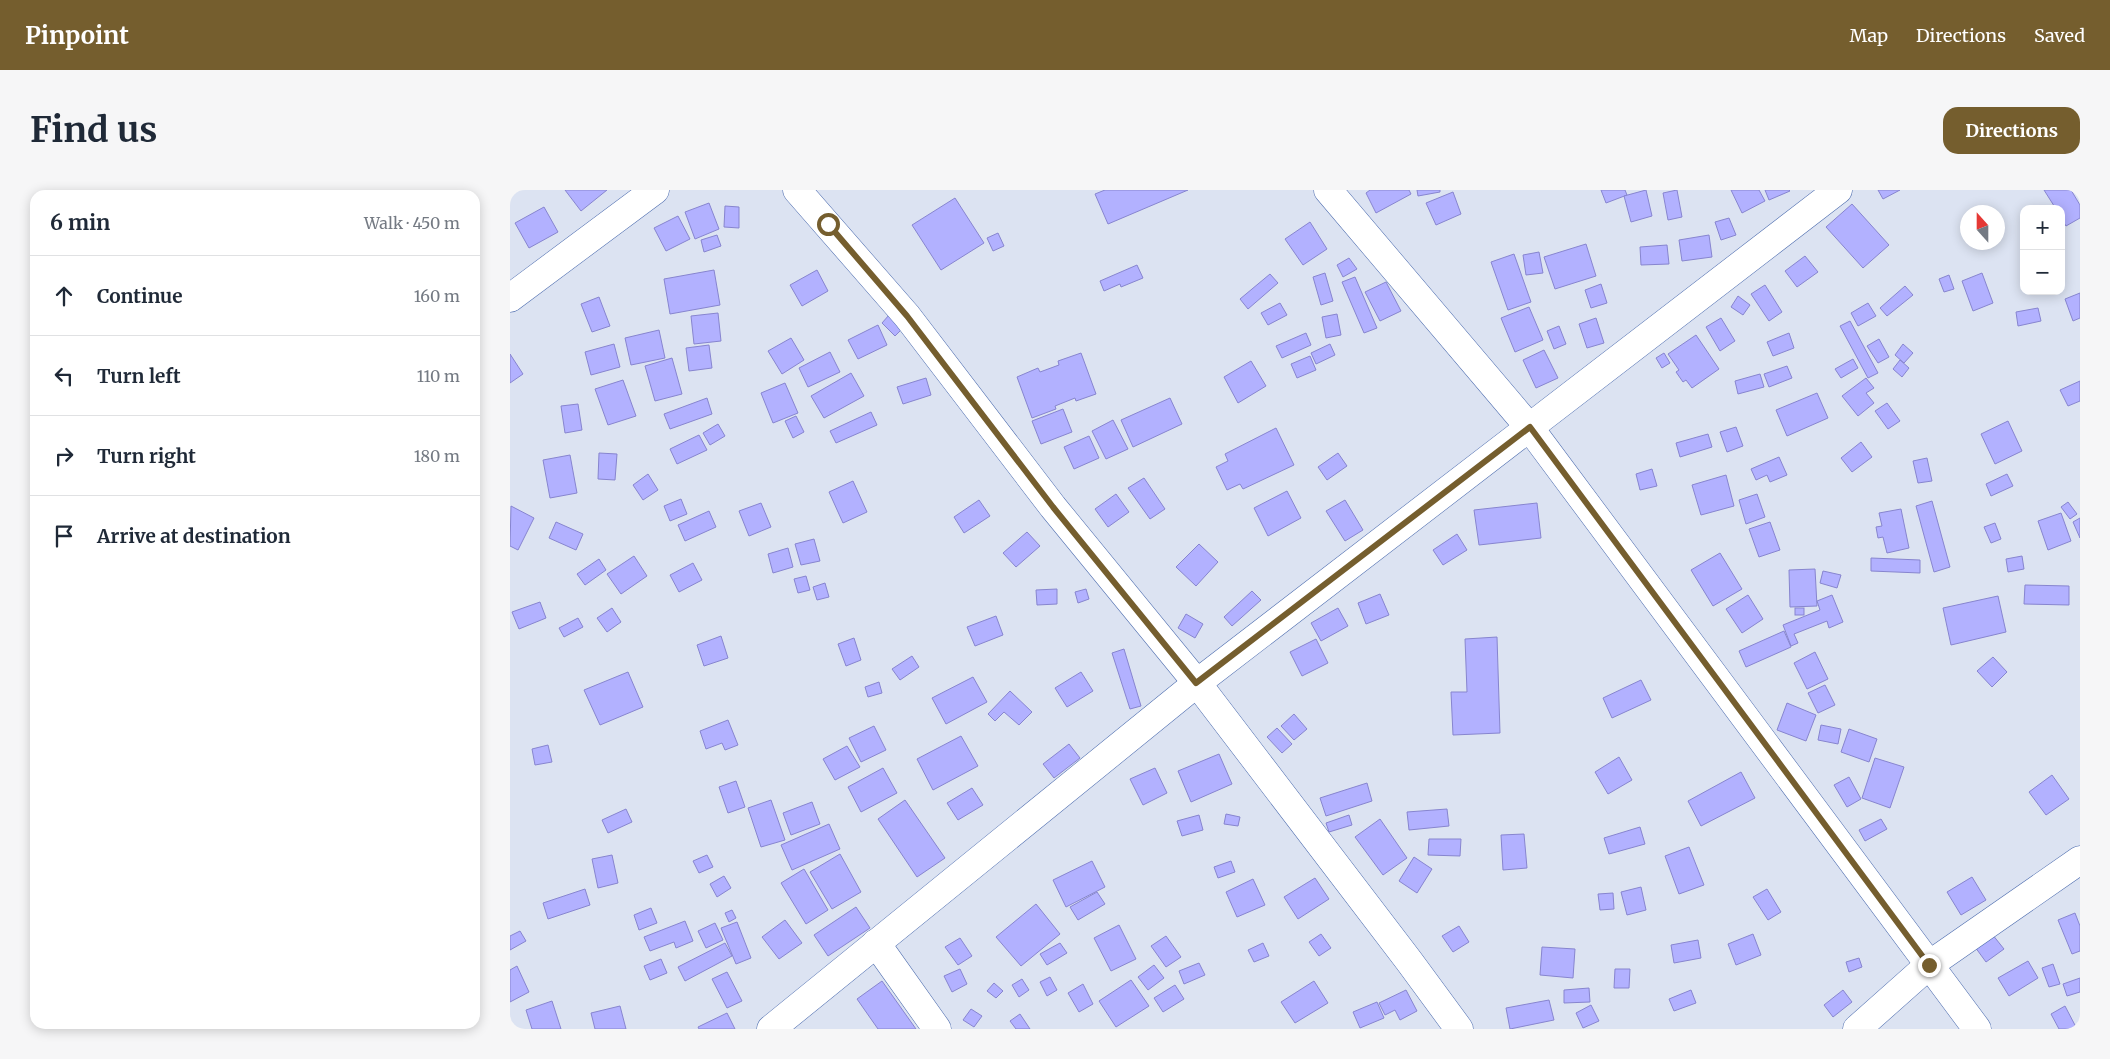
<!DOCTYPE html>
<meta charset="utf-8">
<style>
body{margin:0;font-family:Merriweather,serif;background:#f6f6f7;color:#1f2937}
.controls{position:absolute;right:15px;top:15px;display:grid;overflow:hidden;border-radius:10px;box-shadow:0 2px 12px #0003}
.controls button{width:45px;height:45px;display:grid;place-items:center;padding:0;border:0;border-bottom:1px solid #e0e1e3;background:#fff;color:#1f2937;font:25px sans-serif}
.compass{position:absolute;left:1450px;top:15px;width:45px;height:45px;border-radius:50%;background:#fff;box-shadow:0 2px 12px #0003;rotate:339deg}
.stop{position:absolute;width:15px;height:15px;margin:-11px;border:4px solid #755e2e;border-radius:50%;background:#fff}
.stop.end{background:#755e2e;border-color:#fff;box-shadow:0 1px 5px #0008}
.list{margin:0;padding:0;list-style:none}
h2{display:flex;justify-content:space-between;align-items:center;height:65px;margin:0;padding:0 20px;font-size:21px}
h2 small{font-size:16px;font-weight:400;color:#747a83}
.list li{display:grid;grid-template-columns:32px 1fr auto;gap:15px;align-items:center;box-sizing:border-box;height:80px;padding:0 20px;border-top:1px solid #e0e1e3}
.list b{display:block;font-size:19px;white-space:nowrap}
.list em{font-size:16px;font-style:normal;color:#747a83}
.icon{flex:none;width:28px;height:28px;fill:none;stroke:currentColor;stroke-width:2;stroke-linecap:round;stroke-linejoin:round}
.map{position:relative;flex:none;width:1570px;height:839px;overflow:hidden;border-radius:15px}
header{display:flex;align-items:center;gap:30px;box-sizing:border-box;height:70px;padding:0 25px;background:#755e2e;color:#fff}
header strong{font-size:24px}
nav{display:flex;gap:28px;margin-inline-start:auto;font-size:18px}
.intro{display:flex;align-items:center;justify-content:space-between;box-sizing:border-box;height:120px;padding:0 30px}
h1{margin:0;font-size:35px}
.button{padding:12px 22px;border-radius:15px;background:#755e2e;color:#fff;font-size:18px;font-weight:700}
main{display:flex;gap:30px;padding:0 30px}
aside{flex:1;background:#fff;border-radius:15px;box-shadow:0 2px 12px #0003}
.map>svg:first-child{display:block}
.building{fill:#b2b1ff;stroke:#8785cf}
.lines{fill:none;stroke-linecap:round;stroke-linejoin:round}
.minor-casing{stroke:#4e6daf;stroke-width:29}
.minor{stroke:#fff;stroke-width:28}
.route{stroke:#755e2e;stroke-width:6}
</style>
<header>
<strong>Pinpoint</strong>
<nav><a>Map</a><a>Directions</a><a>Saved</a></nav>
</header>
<div class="intro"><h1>Find us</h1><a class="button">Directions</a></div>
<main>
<aside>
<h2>6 min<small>Walk · 450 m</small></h2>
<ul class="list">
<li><svg class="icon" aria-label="ahead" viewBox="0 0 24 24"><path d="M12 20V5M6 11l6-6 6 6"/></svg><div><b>Continue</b></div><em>160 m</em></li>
<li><svg class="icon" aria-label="left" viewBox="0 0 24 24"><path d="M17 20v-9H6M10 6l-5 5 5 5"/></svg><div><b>Turn left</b></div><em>110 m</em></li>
<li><svg class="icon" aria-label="right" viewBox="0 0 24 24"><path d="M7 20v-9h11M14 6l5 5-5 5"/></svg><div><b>Turn right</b></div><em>180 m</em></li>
<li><svg class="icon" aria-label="arrive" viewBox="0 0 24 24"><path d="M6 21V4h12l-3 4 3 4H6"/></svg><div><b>Arrive at destination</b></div></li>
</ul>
</aside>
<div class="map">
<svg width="1570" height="839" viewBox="0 0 1570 839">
<rect width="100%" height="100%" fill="#dce3f2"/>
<!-- building -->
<g class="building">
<path d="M55,0H97L71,21Z"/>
<path d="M595,0H678L598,34L585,4Z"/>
<path d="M860,0H899L901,4L866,23L856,3Z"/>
<path d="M907,0H930V2L908,6Z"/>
<path d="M1091,0H1115L1117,5L1096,13Z"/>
<path d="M1136,0L1142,26L1121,32L1114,6Z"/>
<path d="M1167,0L1172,27L1158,30L1153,3Z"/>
<path d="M1221,0H1249L1255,11L1232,23Z"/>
<path d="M1255,0H1279L1280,1L1259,10Z"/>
<path d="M1368,0H1390L1373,9Z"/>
<path d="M1534,0H1561L1570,15V28L1556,36L1551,28V19H1546Z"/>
<path d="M943,2L951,24L926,35L916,13Z"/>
<path d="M445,8L474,53L431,80L402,35Z"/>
<path d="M199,13L209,39L185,49L175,22Z"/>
<path d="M1342,14L1379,55L1353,78L1316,37Z"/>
<path d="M215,16L229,17V38L214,37Z"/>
<path d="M34,17L48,42L19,58L5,33Z"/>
<path d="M168,26L180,49L156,61L144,38Z"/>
<path d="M1219,28L1226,45L1211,50L1205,32Z"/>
<path d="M800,32L817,59L793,75L775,49Z"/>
<path d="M488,43L494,56L483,61L477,48Z"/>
<path d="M207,45L211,56L194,62L191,50Z"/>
<path d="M1199,45L1202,67L1172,71L1169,50Z"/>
<path d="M1076,54L1086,86L1045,99L1034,67Z"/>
<path d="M1157,55L1159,74L1131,75L1130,57Z"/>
<path d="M1029,62L1033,83L1016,85L1013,65Z"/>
<path d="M1004,64L1021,112L998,120L981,72Z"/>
<path d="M1295,66L1308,82L1287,97L1275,81Z"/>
<path d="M839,68L847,79L833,87L827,75Z"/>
<path d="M627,75L633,88L611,97L610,94L594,101L590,91Z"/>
<path d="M204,80L210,115L160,124L154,89Z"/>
<path d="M307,80L318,101L292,116L280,95Z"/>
<path d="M815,83L823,111L811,115L803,87Z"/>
<path d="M1472,83L1483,113L1463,121L1452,91Z"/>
<path d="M760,84L768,93L738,119L730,109Z"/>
<path d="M1439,85L1444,99L1434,102L1429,89Z"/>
<path d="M845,87L867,138L854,143L832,92Z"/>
<path d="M876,92L891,121L870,131L855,102Z"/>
<path d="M1091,94L1097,113L1081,118L1075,100Z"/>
<path d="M1255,95L1272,122L1259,131L1241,104Z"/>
<path d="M1395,96L1403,105L1377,126L1370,118Z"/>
<path d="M1570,103V128L1563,131L1555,109Z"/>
<path d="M1228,106L1240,115L1233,125L1221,117Z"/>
<path d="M89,107L100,136L82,142L71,114Z"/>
<path d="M770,113L777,125L758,135L751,123Z"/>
<path d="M1358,113L1366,126L1348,136L1341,123Z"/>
<path d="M1019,117L1033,150L1005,162L991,128Z"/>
<path d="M1528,118L1531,131L1508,136L1506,122Z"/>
<path d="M208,123L211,151L184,154L181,126Z"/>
<path d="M827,124L831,145L816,148L812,127Z"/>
<path d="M379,125L393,138L385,146L372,133Z"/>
<path d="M1086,128L1094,153L1077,158L1069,134Z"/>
<path d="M1211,128L1225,151L1210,161L1196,137Z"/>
<path d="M1340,131L1368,183L1358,188L1330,136Z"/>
<path d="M368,135L377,155L348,169L338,150Z"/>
<path d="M1049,136L1056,154L1044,159L1037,141Z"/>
<path d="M149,140L155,168L121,175L115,148Z"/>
<path d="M796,143L801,155L772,168L766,156Z"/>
<path d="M1279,143L1284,158L1263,166L1257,152Z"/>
<path d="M1186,145L1209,179L1182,198L1176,190L1173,192L1166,182L1169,180L1158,164Z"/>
<path d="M281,148L294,170L272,184L258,161Z"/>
<path d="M1369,149L1379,167L1368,173L1357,156Z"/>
<path d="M104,154L110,177L81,185L75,162Z"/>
<path d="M820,154L825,165L806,174L801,163Z"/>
<path d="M1393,154L1403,163L1394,173L1385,165Z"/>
<path d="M199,155L202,178L179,181L176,158Z"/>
<path d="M1034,160L1048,188L1026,198L1013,170Z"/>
<path d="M320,162L330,182L298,197L289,178Z"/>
<path d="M571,163L586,204L566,211L565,208L545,216L546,219L522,228L507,187L528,178L530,182L549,175L548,171Z"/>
<path d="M1154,163L1160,173L1152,178L1146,168Z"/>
<path d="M0,164L13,184L0,193Z"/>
<path d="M800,166L806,180L787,188L781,174Z"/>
<path d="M162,168L172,204L145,211L135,176Z"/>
<path d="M1343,169L1348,178L1331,188L1325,179Z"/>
<path d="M1390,170L1399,178L1392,187L1383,179Z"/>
<path d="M741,171L756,196L728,213L714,187Z"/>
<path d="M1277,176L1282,188L1259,197L1254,184Z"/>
<path d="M341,183L354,206L314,228L301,206Z"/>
<path d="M1250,184L1254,197L1228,204L1225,191Z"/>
<path d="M416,188L421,205L393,214L387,197Z"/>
<path d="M1356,188L1364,198L1356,203L1364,213L1348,226L1332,206Z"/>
<path d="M113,190L126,226L98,235L85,199Z"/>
<path d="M1570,191V211L1558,216L1550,200Z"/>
<path d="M275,193L288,223L263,233L251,203Z"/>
<path d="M1307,203L1318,228L1277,246L1266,220Z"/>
<path d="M197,208L202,224L160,239L154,224Z"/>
<path d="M660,208L672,234L623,257L611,230Z"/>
<path d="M1377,213L1390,231L1378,239L1365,221Z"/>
<path d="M68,214L72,240L55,243L51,216Z"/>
<path d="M553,219L562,242L531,254L522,231Z"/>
<path d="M361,222L367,235L326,253L320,241Z"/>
<path d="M286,226L294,242L283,248L275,231Z"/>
<path d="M603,230L618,259L596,269L582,241Z"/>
<path d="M1498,231L1512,261L1485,274L1471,244Z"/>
<path d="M208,234L215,246L200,255L193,243Z"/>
<path d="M1226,237L1233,256L1217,262L1210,242Z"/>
<path d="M766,238L784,275L733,299L730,294L717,300L706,277L718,271L715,264Z"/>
<path d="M1198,244L1202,257L1170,267L1166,253Z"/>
<path d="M189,245L197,260L167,274L160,259Z"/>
<path d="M579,246L589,268L564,279L554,257Z"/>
<path d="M1351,252L1362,267L1342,282L1331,268Z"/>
<path d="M89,263L107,264L105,290L88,289Z"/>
<path d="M828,263L837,276L817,290L808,277Z"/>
<path d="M60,265L67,303L40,308L33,270Z"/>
<path d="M1269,267L1277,285L1260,292L1257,285L1246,290L1241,279Z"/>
<path d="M1417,268L1422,291L1408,293L1403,271Z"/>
<path d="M1142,279L1147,296L1130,300L1126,284Z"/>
<path d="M138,284L148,300L133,310L123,295Z"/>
<path d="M1497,284L1503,296L1481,306L1476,294Z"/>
<path d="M1216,285L1224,316L1191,325L1182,295Z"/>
<path d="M634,288L655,319L640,329L618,298Z"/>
<path d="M343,291L357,322L333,333L319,302Z"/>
<path d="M777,301L791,328L758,346L744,318Z"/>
<path d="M606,304L619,322L598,337L585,319Z"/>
<path d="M1247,304L1255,327L1236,334L1229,310Z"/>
<path d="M171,309L177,324L160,331L154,316Z"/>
<path d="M469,310L480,326L454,343L444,327Z"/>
<path d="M835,310L853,340L835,351L816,321Z"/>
<path d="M1422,311L1440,377L1424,382L1406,316Z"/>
<path d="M1558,312L1567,324L1560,329L1551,317Z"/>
<path d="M251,313L261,337L239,346L229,321Z"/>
<path d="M1027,313L1031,348L969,355L964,320Z"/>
<path d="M1,316L24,328L8,360L0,356Z"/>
<path d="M1391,319L1399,358L1377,363L1373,347L1368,348L1366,337L1372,336L1369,323Z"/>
<path d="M199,321L206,337L175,351L168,335Z"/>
<path d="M1551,323L1561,351L1538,360L1528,331Z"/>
<path d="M1570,328V348L1563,332Z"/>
<path d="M46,332L73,344L66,360L39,348Z"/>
<path d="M1260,332L1270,360L1249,367L1239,339Z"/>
<path d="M1485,333L1491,349L1481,353L1474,337Z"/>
<path d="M517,342L530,356L506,377L493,363Z"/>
<path d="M947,344L957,360L933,375L923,360Z"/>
<path d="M304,349L310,371L291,375L285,354Z"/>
<path d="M689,354L708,372L686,396L666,377Z"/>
<path d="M278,358L283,377L263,383L258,364Z"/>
<path d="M1210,363L1232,399L1203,416L1181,380Z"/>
<path d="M124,366L137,386L111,404L97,384Z"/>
<path d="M1512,366L1514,379L1498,382L1496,369Z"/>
<path d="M1361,368L1410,370V383L1361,381Z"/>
<path d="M89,369L96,380L75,395L67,384Z"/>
<path d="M183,373L192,390L169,402L160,385Z"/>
<path d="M1305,379L1307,416L1280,417L1279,380Z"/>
<path d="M1313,381L1331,385L1327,398L1310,393Z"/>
<path d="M296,386L300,400L288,403L284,389Z"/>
<path d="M315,393L319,407L307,410L303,397Z"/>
<path d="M1515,395L1559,396V415L1514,414Z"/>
<path d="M547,399V414L527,415L526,400Z"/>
<path d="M576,399L579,409L568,413L565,402Z"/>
<path d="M742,401L751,410L722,436L714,427Z"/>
<path d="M870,404L879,425L856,434L848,413Z"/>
<path d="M1238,405L1253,429L1232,443L1216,419Z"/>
<path d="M1322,405L1333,432L1319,438L1317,431L1284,444L1288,453L1281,456L1273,435L1310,420L1307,411Z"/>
<path d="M1488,406L1496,442L1441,455L1433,418Z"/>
<path d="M30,412L36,428L9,439L2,422Z"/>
<path d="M102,418L111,432L97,442L87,428Z"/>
<path d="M828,418L838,436L811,451L801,433Z"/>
<rect x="1285" y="418" width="9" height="7"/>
<path d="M676,424L693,434L685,448L668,438Z"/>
<path d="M486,426L493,445L465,456L457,437Z"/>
<path d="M68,428L73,437L54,447L49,438Z"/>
<path d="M1274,441L1281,457L1236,477L1229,461Z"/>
<path d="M211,446L218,468L194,476L187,455Z"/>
<path d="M987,447L990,543L943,545L941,502H957L955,449Z"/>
<path d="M344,448L351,470L336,476L328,454Z"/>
<path d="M806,449L818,473L792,486L780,462Z"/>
<path d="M614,459L631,516L620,519L602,463Z"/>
<path d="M1305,462L1318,489L1297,499L1284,473Z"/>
<path d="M402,466L409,477L390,490L382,479Z"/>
<path d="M1483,467L1497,482L1482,497L1467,481Z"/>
<path d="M118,482L133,517L90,535L74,500Z"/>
<path d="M571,482L583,501L557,517L545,498Z"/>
<path d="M463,487L477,512L436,534L422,508Z"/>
<path d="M1131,490L1141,510L1102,528L1093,508Z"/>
<path d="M369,492L372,503L358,507L355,497Z"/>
<path d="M1315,495L1325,515L1308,523L1298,503Z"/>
<path d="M500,501L522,522L509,535L494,522L485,531L478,524Z"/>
<path d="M1277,513L1306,525L1296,551L1267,540Z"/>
<path d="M784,524L797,539L784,550L771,536Z"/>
<path d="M218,530L228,555L215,560L212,553L196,559L190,541Z"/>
<path d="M1311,535L1331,539L1328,554L1308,550Z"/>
<path d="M364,536L376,560L351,572L339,548Z"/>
<path d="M767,538L782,554L772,563L757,547Z"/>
<path d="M1339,539L1367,549L1359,572L1331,562Z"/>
<path d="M451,546L468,576L423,600L407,569Z"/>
<path d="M559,554L570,568L544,588L533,574Z"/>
<path d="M38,555L42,572L25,575L22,559Z"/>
<path d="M337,556L350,577L325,590L313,569Z"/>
<path d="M709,564L722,594L681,612L668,581Z"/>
<path d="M1109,567L1122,590L1098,604L1085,582Z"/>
<path d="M1365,568L1394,577L1380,618L1352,608Z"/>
<path d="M373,578L387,603L351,622L338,597Z"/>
<path d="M645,578L657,603L633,615L620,589Z"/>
<path d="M1231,582L1245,608L1191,636L1178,611Z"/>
<path d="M1542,585L1559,609L1536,625L1519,602Z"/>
<path d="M1339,587L1351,609L1337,617L1324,595Z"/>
<path d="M226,591L235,617L218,623L209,597Z"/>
<path d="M857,593L862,611L816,626L810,608Z"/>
<path d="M462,598L473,615L448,630L437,613Z"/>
<path d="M261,610L275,650L251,657L238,618Z"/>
<path d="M395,610L435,668L407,687L368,629Z"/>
<path d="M302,612L310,634L281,645L273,623Z"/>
<path d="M116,619L122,632L98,643L92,630Z"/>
<path d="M937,619L939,636L899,640L897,622Z"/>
<path d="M716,624L730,627L728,636L714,634Z"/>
<path d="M689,625L693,640L672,646L667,631Z"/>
<path d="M839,625L842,635L819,642L816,633Z"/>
<path d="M870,629L897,668L873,685L845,647Z"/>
<path d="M1371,629L1377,639L1355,651L1349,640Z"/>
<path d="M319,634L330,659L282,680L271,655Z"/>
<path d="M1130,637L1135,654L1099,664L1094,648Z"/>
<path d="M1014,644L1017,678L993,680L991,645Z"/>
<path d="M919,649H951L950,666L918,665Z"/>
<path d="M1179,657L1194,695L1169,704L1155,666Z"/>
<path d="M330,664L351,702L322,719L300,682Z"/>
<path d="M102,665L108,693L88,698L82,669Z"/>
<path d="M197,665L203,677L189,683L183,671Z"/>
<path d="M904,667L922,679L907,703L889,691Z"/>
<path d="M582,671L595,697L556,717L543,690Z"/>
<path d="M721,671L725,682L708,688L704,677Z"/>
<path d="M294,679L318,720L296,734L271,693Z"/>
<path d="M214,686L221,698L207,707L200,694Z"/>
<path d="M1462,687L1476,710L1451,725L1437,702Z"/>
<path d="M805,688L819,709L788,729L774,707Z"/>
<path d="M743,689L755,715L727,727L716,702Z"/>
<path d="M1131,697L1136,720L1117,725L1111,702Z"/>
<path d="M75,699L80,715L38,729L33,713Z"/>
<path d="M1257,699L1271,722L1258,730L1243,707Z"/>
<path d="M587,702L595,714L568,730L560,717Z"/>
<path d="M1103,703L1104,719L1090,720L1088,704Z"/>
<path d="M526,714L550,744L511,776L486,747Z"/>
<path d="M346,717L360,738L318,766L304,745Z"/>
<path d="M141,718L147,733L129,740L124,725Z"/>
<path d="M222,720L226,728L219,732L215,723Z"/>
<path d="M1565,723L1570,736V761L1562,764L1548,730Z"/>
<path d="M275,730L292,753L269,769L252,747Z"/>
<path d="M175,731L183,751L166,758L164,752L140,761L134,747Z"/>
<path d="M227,732L241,768L226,774L211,738Z"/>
<path d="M205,733L213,750L196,758L188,741Z"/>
<path d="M609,735L626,769L601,781L584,748Z"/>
<path d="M949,736L959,752L943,762L932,746Z"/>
<path d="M10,741L16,751L0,760V746Z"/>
<path d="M811,744L821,758L809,766L799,752Z"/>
<path d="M1243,744L1251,765L1226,775L1218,754Z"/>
<path d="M1482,744L1494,759L1476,772L1465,757Z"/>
<path d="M656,746L671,767L656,777L641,756Z"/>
<path d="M450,748L462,766L448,775L435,757Z"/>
<path d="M1188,750L1191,768L1164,773L1161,755Z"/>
<path d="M215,753L222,766L175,791L168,777Z"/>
<path d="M550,753L557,763L537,775L530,764Z"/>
<path d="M753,753L759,766L744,772L738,760Z"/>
<path d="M1032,757L1065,759L1063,788L1030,785Z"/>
<path d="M1349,768L1352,777L1339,782L1336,772Z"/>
<path d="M151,769L157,783L140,790L134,776Z"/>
<path d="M1518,771L1528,788L1499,806L1488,788Z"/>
<path d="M689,773L695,785L674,794L669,781Z"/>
<path d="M1543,774L1550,794L1539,797L1532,778Z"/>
<path d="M644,775L654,788L638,800L628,787Z"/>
<path d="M7,776L19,802L0,812V780Z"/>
<path d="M450,779L457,794L442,802L434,786Z"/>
<path d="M1105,779H1120L1119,798H1104Z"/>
<path d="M217,782L232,811L217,818L202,789Z"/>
<path d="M540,787L547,800L537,806L530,792Z"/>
<path d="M1570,788V802L1557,806L1553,794Z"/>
<path d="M512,789L519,800L509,807L502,795Z"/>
<path d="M621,790L639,816L606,837L589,811Z"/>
<path d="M372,791L406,839H368L347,809Z"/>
<path d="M804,791L818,813L785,833L771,812Z"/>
<path d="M484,793L493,801L486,808L477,801Z"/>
<path d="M573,794L583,814L569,822L558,803Z"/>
<path d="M665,795L674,809L653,822L644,808Z"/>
<path d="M1079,798L1080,812L1054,813V800Z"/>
<path d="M896,800L907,821L890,830L885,820L875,825L869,813Z"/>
<path d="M1181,800L1186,813L1164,821L1159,809Z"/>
<path d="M1333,800L1342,812L1323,827L1314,815Z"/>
<path d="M1039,810L1044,830L1000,839L996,818Z"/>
<path d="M42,811L51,839H22L16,820Z"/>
<path d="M867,812L874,828L850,838L843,822Z"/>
<path d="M1081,815L1089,831L1073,838L1066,823Z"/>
<path d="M110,816L116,839H85L81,823Z"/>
<path d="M1555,816L1567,839H1549L1541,824Z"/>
<path d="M461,819L472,826L464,837L453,830Z"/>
<path d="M217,823L225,839H189L188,837Z"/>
<path d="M510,824L520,839H506L500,831Z"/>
</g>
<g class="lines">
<defs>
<g id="minor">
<path d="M287,0L397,126L543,317L687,493L899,771L949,839"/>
<path d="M818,0L1019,237L1467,839"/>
<path d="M0,108L145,0"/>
<path d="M366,753L427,839"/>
<path d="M261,839L687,493L1328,0"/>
<path d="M1347,839L1419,775L1570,670"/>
</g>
</defs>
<!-- minor casing -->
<use href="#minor" class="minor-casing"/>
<!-- minor -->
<use href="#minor" class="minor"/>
</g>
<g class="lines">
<!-- route -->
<path class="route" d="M318,34L397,126L543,317L686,493L1020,237L1419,775"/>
</g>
</svg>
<div class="controls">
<button>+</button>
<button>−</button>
</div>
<svg class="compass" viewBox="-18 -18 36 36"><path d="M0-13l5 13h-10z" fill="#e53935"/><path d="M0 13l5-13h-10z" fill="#747a83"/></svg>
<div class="stop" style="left:318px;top:34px"></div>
<div class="stop end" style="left:1419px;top:775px"></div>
</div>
</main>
